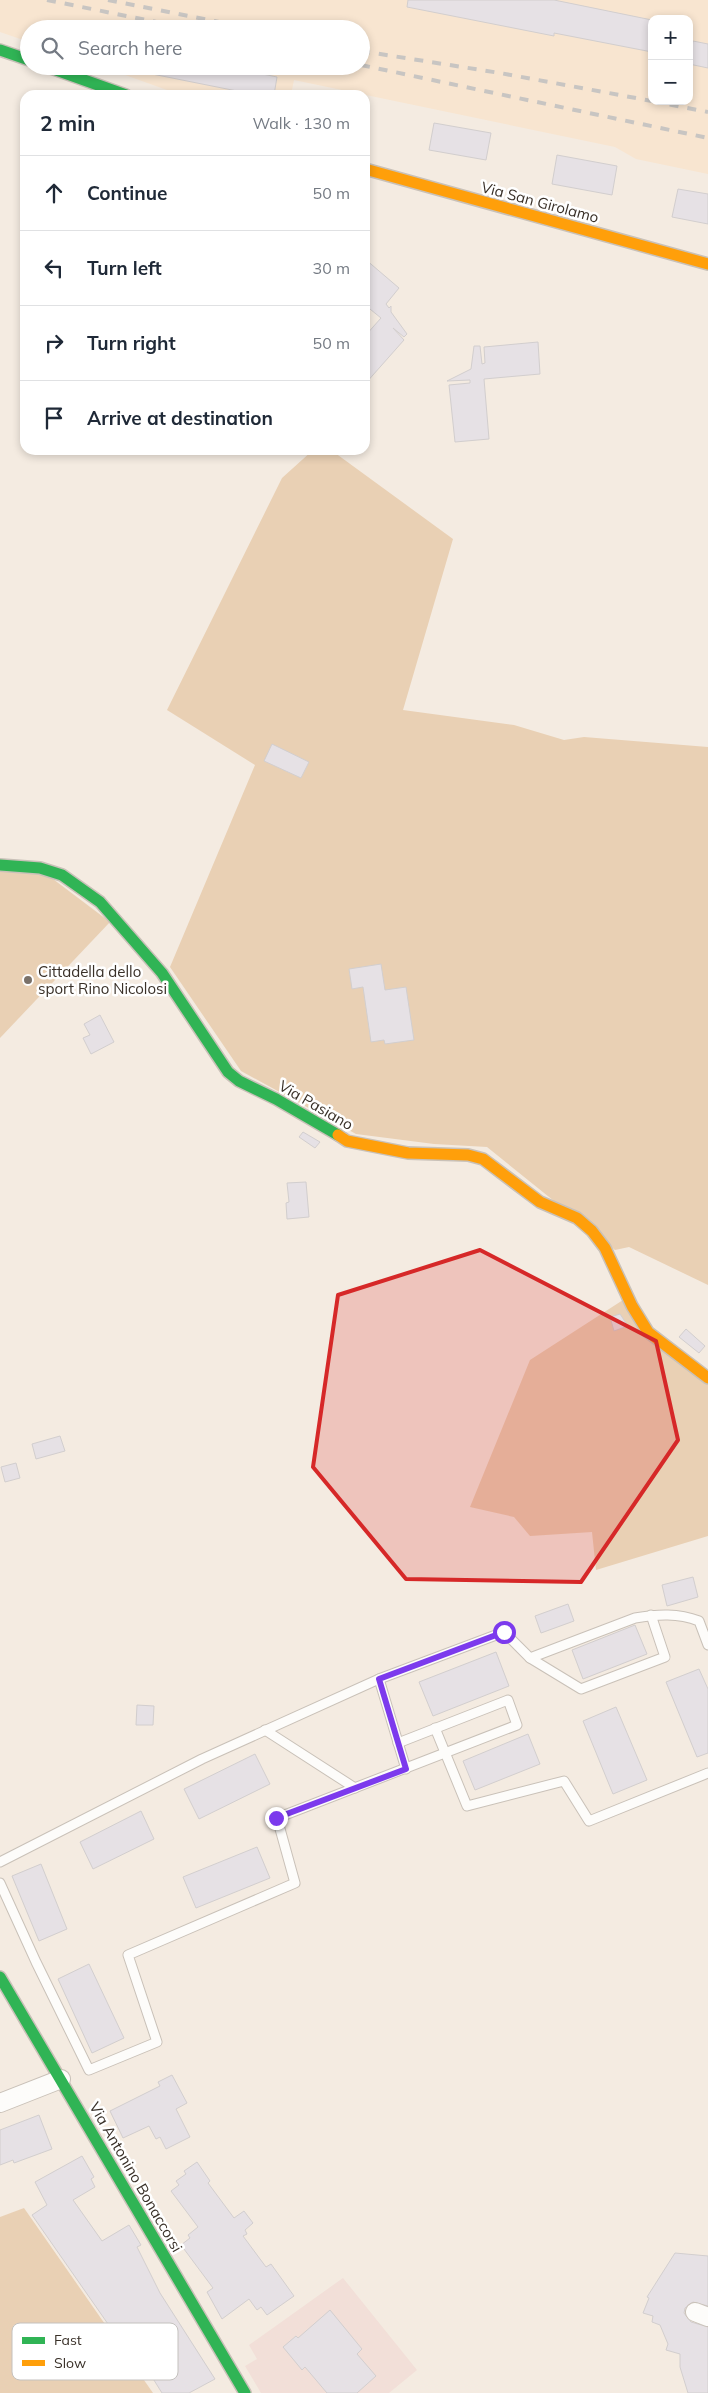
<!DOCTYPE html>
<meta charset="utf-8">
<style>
body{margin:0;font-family:Mulish,sans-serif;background:#f2f2f3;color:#1f2937}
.controls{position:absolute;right:15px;top:15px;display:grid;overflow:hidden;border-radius:10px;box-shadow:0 2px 8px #0003}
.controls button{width:45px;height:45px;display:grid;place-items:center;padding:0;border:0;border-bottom:1px solid #e0e1e3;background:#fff;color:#1f2937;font:25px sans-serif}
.stop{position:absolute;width:15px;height:15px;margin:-11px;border:4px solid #7c3aed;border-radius:50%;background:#fff}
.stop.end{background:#7c3aed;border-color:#fff;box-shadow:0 1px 5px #0008}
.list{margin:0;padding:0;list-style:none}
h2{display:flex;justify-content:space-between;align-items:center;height:65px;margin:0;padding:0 20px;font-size:21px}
h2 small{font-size:16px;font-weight:400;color:#747a83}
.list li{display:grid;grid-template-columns:32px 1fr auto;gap:15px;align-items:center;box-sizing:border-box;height:75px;padding:0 20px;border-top:1px solid #e0e1e3}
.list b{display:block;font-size:19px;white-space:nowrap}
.list em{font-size:16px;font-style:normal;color:#747a83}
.icon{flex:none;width:28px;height:28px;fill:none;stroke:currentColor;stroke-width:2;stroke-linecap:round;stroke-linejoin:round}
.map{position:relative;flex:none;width:708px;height:2393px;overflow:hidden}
.search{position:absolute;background:#fff;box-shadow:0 2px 8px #0003;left:20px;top:20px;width:350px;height:55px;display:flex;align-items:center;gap:12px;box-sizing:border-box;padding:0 18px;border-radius:28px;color:#747a83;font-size:19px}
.panel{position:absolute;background:#fff;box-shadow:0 2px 8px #0003;left:20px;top:90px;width:350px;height:365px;border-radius:15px}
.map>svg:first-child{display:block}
.built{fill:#f8e5d0;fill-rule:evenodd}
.education{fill:#f2dfd8}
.green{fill:#e9d0b4}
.building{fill:#e6e1e5;stroke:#d2cece}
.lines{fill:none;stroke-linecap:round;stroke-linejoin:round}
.lane-casing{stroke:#c9c1b8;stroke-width:11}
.street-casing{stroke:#c9c1b8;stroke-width:20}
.fast-casing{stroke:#c9c1b8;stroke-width:14}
.slow-casing{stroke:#c9c1b8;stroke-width:14}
.lane{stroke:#fdfcfa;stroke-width:9}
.street{stroke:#fdfcfa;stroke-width:18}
.fast{stroke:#30b455;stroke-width:11}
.slow{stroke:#ff9f0a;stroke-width:11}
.rail{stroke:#c8c5c2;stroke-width:4;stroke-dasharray:9 9;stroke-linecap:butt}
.route{stroke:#7c3aed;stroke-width:6}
.marked{fill:#d62828;fill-opacity:0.2;stroke:#d62828;stroke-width:4;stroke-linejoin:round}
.poi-dot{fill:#7a7169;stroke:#fff;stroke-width:2}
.labels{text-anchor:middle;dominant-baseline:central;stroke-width:5;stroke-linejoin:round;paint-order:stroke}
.street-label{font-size:15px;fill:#393028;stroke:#fff}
.poi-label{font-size:15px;fill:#393028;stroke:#fff;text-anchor:start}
.key{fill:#fff;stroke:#c4c1be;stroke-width:1}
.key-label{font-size:14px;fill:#393028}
</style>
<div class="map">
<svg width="708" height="2393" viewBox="0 0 708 2393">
<rect width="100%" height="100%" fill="#f4ebe1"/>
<!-- built -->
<path class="built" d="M0,0H708V174L636,159L615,147L294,80L291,95H181L100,66H361V29H29V42L0,32ZM652,19H689V101H652Z"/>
<!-- education -->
<path class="education" d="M343,2278L417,2370L389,2393H261L245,2366L257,2359L249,2345Z"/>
<!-- green -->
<g class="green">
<path d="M313,450H331L453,539L403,710L514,725L564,740L584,737L708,747V1285L629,1247L615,1250L487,1147L434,1144L356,1134L241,1071L170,967L255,765L167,710L282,478Z"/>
<path d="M0,870L45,873L110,922L0,1038Z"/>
<path d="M623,1300L708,1385V1536L596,1570L592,1532L530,1536L514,1517L470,1507L530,1360Z"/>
<path d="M24,2208L153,2393H0V2217Z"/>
</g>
<!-- building -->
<g class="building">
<path d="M408,0H554L652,20V52L554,33V36L407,7Z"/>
<path d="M693,41L708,44V68L689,64Z"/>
<path d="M148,66H224L277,77L274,95H257L147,73Z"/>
<path d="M434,123L491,133L486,160L429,150Z"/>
<path d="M557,155L617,166L612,195L552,184Z"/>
<path d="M678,189L708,194V224L672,217Z"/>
<path d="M365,259L399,288L386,304L389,308L391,306V312L407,334L404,337L393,328L404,340L365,384V336L381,318L365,305Z"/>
<path d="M538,342L540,374L484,379L489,439L455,442L449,385L470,383V380L447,381L471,369L474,346H480L482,364L485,363L484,347Z"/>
<path d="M272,744L309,762L301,778L264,761Z"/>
<path d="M381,964L385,990L406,987L414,1040L385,1044L384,1040L371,1042L363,987L352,989L349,969Z"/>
<path d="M100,1015L114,1042L91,1054L83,1038L90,1035L84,1024Z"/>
<path d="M303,1132L320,1142L315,1148L299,1137Z"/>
<path d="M306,1182L309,1217L287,1219L286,1203L289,1202L287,1183Z"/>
<path d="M620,1314L628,1326L614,1331L610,1317Z"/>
<path d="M686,1329L705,1346L699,1353L679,1337Z"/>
<path d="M60,1436L65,1451L36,1459L32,1444Z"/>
<path d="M16,1463L20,1478L5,1482L1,1467Z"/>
<path d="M693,1577L698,1597L667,1606L662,1585Z"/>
<path d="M568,1604L574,1621L541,1633L535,1616Z"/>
<path d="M635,1625L647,1654L583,1679L572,1650Z"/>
<path d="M496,1652L509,1686L433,1716L419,1682Z"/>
<path d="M699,1669L708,1689V1753L697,1757L666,1682Z"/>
<path d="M137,1705L154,1706L153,1725H136Z"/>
<path d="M616,1707L647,1780L613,1794L583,1721Z"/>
<path d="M528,1734L540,1764L475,1790L463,1761Z"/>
<path d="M255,1754L270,1784L199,1819L184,1789Z"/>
<path d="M141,1811L154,1839L93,1869L80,1842Z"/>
<path d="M257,1847L270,1878L196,1908L183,1877Z"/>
<path d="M41,1864L67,1929L39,1941L12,1876Z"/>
<path d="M89,1964L124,2038L92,2053L58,1979Z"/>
<path d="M172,2075L187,2103L176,2109L190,2137L166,2149L160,2137L156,2139L149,2126L123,2138L110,2111L160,2086L158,2082Z"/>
<path d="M39,2115L52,2149L14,2163L13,2160L0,2165V2130Z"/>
<path d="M82,2156L94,2177L91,2179L95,2187L73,2200L102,2241L129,2225L141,2245L137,2247L160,2293L215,2379L189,2393H162L152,2377L148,2379L140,2366L138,2367L32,2215L47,2205L35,2182Z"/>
<path d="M197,2162L210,2181L208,2183L234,2218L244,2211L253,2223L245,2230L247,2234L243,2236L266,2267L271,2264L294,2296L267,2315L261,2307L257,2310L249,2299L222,2319L207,2292L213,2288L181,2245L190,2238L188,2235L198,2227L171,2191L179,2185L176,2181L186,2174L184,2171Z"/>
<path d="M675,2253L708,2256V2306L693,2302L685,2308L684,2313L691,2322L708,2327V2393H688L680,2367V2354L666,2350L668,2344L660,2325L652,2322L653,2316L643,2313L649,2298L647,2297Z"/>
<path d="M330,2310L362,2349L357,2354L376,2376L357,2393H327L305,2367L302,2370L283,2347L296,2336L298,2338Z"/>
</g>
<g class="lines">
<defs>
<g id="lane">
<path d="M530,1658L581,1689L665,1657L651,1615"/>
<path d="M379,1679L406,1769"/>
<path d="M435,1728L467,1806L564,1781L589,1821L708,1773"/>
<path d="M265,1730L355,1788"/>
<path d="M0,1862L202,1759L379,1679L504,1632L530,1658L635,1618C658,1614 678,1613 699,1621L708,1645"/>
<path d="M0,1883L36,1962L89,2070L157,2042L128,1955L295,1883L277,1818L517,1725L508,1700L398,1743"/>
</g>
<g id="street">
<path d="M0,2103L61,2079"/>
<path d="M695,2312L708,2317"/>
</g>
<g id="fast">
<path d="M0,50L29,60"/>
<path d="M45,66L126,95"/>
<path d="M0,865L40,868L62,875L100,902L162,973L228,1072L239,1081L276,1099L338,1135"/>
<path d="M0,1977L245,2393"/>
</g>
<g id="slow">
<path d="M365,169L708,264"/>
<path d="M338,1135L347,1141L408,1153L468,1155L483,1159L540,1202L577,1218L592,1231L605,1248L632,1306L648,1332L708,1378"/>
</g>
</defs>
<!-- lane casing -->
<use href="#lane" class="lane-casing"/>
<!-- street casing -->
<use href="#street" class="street-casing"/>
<!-- fast casing -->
<use href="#fast" class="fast-casing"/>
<!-- slow casing -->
<use href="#slow" class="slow-casing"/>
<!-- lane -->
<use href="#lane" class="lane"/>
<!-- street -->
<use href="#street" class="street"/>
<!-- fast -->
<use href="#fast" class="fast"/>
<!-- slow -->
<use href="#slow" class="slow"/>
<!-- rail -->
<g class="rail">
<path d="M47,0L191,29"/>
<path d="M108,0L254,29"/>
<path d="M361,51L500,73L652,101"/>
<path d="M361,65L708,138"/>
<path d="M652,101L708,112"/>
</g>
</g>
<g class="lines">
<!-- route -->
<path class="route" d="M276,1818L406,1769L379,1679L504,1632"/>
</g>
<!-- marked area -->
<path class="marked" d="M480,1250L656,1341L678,1440L581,1582L406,1579L313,1467L338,1295Z"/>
<!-- markers -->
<circle class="poi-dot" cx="28" cy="980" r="5"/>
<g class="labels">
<!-- street labels -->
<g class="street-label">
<text transform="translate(540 202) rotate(15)">Via San Girolamo</text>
<text transform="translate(316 1105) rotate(30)">Via Pasiano</text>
<text transform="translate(136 2177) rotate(60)">Via Antonino Bonaccorsi</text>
</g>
<!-- poi labels -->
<g class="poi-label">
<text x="38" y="971">Cittadella dello<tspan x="38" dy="17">sport Rino Nicolosi</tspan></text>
</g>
</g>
<!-- legend -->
<rect x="12" y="2323" width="166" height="57" rx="8" class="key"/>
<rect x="22" y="2337" width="23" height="7" fill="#30b455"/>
<rect x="22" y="2360" width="23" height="6" fill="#ff9f0a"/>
<g class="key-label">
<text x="54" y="2345">Fast</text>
<text x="54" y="2368">Slow</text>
</g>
</svg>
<div class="controls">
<button>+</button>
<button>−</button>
</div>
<div class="stop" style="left:504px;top:1632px"></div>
<div class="stop end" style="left:276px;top:1818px"></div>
<div class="search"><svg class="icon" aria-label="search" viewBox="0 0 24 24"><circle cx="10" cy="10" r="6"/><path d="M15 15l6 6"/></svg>Search here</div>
<section class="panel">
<h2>2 min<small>Walk · 130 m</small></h2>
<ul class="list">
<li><svg class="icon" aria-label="ahead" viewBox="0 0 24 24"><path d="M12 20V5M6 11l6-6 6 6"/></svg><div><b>Continue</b></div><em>50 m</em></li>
<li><svg class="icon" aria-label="left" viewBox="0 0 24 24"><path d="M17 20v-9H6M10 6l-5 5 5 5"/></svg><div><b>Turn left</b></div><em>30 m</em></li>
<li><svg class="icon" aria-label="right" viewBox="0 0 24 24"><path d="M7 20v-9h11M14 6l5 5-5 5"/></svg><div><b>Turn right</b></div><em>50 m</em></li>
<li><svg class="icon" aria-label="arrive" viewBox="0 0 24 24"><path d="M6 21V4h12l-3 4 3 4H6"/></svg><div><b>Arrive at destination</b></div></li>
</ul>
</section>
</div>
